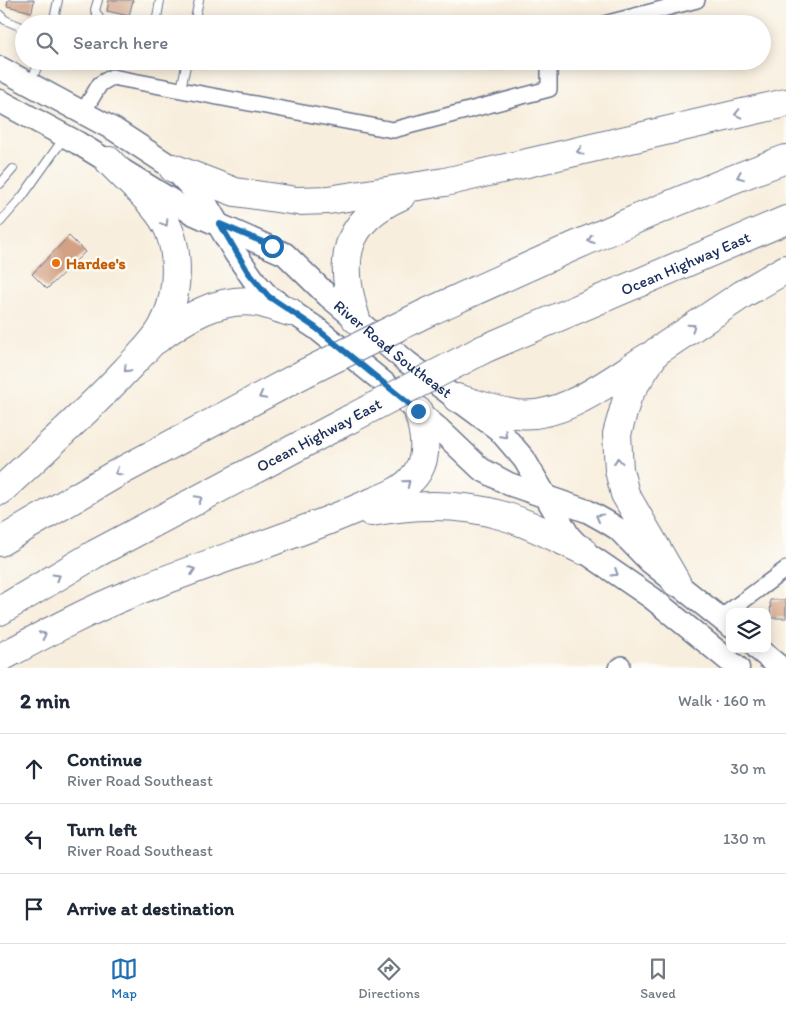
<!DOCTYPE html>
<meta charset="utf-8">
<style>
body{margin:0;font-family:Itim,sans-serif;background:#f6f6f7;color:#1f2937}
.controls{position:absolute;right:15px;bottom:15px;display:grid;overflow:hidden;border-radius:10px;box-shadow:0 2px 12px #0003}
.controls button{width:45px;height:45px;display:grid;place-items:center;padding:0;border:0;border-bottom:1px solid #e0e1e3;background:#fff;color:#1f2937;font:25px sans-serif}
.stop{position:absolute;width:15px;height:15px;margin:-11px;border:4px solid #1f6fb2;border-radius:50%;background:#fff}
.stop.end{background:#1f6fb2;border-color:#fff;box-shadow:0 1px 5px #0008}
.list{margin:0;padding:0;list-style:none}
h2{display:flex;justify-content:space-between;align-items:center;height:65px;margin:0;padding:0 20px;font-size:21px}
h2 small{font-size:16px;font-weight:400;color:#747a83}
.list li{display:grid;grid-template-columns:32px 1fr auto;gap:15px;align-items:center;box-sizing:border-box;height:70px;padding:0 20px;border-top:1px solid #e0e1e3}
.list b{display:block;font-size:19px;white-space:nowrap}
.list p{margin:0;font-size:16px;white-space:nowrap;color:#747a83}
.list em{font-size:16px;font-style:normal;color:#747a83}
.icon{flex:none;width:28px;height:28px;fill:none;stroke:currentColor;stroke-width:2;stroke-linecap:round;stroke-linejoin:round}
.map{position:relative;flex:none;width:786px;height:668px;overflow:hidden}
.search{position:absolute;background:#fff;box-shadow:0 2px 12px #0003;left:15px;right:15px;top:15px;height:55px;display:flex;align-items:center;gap:12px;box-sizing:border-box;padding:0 18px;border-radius:28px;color:#747a83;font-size:19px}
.sheet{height:275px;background:#fff}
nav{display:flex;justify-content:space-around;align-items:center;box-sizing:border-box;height:70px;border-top:1px solid #e0e1e3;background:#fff;font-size:14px;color:#747a83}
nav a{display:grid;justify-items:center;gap:2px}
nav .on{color:#1f6fb2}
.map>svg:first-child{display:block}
.building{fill:#d3a184}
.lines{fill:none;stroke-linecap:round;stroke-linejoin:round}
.service-casing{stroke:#68728a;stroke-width:10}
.minor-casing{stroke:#68728a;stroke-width:18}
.secondary-casing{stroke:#68728a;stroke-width:25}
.motorway-casing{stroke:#68728a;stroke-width:30}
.service{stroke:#fff;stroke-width:8}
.minor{stroke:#fff;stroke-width:15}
.secondary{stroke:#fff;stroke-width:22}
.motorway{stroke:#fff;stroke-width:28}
.motorway-bridge-casing{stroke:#68728a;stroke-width:30;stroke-linecap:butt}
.motorway-bridge{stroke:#fff;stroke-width:28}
.oneway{stroke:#8d97ae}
.route{stroke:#1f6fb2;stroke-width:6}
.food-dot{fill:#e8710a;stroke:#fdfcf7;stroke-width:2}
.labels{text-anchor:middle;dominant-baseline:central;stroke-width:4.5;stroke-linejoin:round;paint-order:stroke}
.food-label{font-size:16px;font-weight:bold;fill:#c56008;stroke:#fdfcf7;text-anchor:start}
.street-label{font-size:16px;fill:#1b2f5e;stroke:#fdfcf7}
</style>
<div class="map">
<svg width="786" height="668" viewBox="0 0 786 668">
<rect width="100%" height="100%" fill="#fdfcf7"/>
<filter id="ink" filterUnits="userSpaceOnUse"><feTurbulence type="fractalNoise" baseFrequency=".02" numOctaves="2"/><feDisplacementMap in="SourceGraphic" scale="10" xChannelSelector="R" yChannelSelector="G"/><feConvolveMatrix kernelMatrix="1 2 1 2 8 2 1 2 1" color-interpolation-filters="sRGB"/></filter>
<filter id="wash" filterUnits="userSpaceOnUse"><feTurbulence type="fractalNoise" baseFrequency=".0096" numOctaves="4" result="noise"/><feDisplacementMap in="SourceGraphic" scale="20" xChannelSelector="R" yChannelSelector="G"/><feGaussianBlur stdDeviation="1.12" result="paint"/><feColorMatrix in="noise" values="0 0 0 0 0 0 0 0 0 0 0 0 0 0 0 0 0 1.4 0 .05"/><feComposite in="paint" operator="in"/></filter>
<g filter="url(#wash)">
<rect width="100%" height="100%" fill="#f8eedd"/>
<g id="blocks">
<!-- building -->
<g class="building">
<path d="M8,0H34L32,12L7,6Z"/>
<path d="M109,0H133L129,16L107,11Z"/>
<path d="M69,236L85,252L47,289L32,274Z"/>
<path d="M770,600H786V618H771Z"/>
</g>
</g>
</g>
<g filter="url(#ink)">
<use href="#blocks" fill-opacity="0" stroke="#68728a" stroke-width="1"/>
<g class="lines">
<defs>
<g id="service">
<path d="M98,0L95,10L102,24"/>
<path d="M0,15L5,20L24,28"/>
<path d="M53,24L58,0"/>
<path d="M156,24L160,0"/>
<path d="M194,24L199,0"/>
<path d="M31,81L40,61"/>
<path d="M181,89L187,61"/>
<path d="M0,184L13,169"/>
<path d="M0,222L22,197L64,138"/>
</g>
<g id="minor">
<path d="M604,24L697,0"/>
<path d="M83,112L100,84L112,77L393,130L549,89V61"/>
<path d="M720,618L786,569"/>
<path d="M616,668L622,664"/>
</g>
<g id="secondary">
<path d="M0,68L115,130L173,168L205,202L235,253L256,283L268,296L316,328L377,377L439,429L481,469L509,484L587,511L605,521L618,529L650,562L730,626"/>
<path id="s1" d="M0,101L78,143L192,213L285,254L328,296L407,362L499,430L524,459L569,536L582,550L652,598L738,668"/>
<path d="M758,649L781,668"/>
</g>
<g id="motorway">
<path d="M173,168L235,192L297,201L328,200L445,182L786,103"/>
<path d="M426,313C545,259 664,204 786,159"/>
<path d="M356,319C338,262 342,222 401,196"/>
<path d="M156,340C184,319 218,297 256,302C268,304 279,309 290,312"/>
<path id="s2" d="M484,349L786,220"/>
<path d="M457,398C476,404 496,411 516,414C563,420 610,380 648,357"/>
<path d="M0,491C43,451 87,412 126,370C139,356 154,343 163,326C177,300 180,261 170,233C161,207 127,181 109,161"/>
<path d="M371,512C415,504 461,503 504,516C531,524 556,538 582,550"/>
<path d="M0,542L114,475L305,373"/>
<path d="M676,582L625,494L619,470L617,434L628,395L656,352L743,294L786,269"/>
<path d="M0,611L95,554L350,419"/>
<path d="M0,658C43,635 87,611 132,593C208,562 288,539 363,506C379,499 400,493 412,479C430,460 425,434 418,411"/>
</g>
</defs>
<!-- service casing -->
<use href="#service" class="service-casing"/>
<!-- minor casing -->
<use href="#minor" class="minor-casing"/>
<!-- secondary casing -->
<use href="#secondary" class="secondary-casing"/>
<!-- motorway casing -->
<use href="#motorway" class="motorway-casing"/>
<!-- service -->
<use href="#service" class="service"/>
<!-- minor -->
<use href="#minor" class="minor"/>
<!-- secondary -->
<use href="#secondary" class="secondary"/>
<!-- motorway -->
<use href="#motorway" class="motorway"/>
<defs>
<g id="motorway-bridge">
<path d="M305,373L426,313"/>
<path d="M350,419L484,349"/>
</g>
</defs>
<!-- motorway-bridge casing -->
<use href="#motorway-bridge" class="motorway-bridge-casing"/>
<!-- motorway-bridge -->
<use href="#motorway-bridge" class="motorway-bridge"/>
</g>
<!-- one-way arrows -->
<defs><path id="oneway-chevron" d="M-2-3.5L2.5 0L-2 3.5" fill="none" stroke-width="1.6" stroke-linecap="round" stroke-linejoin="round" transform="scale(1.25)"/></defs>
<g class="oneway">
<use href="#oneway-chevron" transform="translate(738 114) rotate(167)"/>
<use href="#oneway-chevron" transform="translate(580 151) rotate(166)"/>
<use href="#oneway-chevron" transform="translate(740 176) rotate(158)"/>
<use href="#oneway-chevron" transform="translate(165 223) rotate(59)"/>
<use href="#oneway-chevron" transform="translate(591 240) rotate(157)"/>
<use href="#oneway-chevron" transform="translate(692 327) rotate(-33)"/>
<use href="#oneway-chevron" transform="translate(127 369) rotate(133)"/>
<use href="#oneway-chevron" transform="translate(262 396) rotate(152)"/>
<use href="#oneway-chevron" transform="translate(504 435) rotate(45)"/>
<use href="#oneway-chevron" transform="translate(618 461) rotate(-95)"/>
<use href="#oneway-chevron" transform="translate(118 472) rotate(152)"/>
<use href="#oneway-chevron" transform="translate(407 483) rotate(-39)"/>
<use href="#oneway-chevron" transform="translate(199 499) rotate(-28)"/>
<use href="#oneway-chevron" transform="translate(599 517) rotate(-151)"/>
<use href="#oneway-chevron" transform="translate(192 570) rotate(-20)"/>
<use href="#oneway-chevron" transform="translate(615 573) rotate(32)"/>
<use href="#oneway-chevron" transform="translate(57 577) rotate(-31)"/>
<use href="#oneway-chevron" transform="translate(43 635) rotate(-26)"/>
</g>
</g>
<g class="lines" filter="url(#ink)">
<!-- route -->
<path class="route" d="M272,246L220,224L248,272L268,296L316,328L418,411"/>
</g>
<!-- markers -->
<circle class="food-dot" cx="56" cy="263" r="5"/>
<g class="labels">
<!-- food labels -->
<g class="food-label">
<text x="66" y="263">Hardee's</text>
</g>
<!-- street labels -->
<g class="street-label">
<text stroke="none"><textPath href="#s2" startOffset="219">Ocean Highway East</textPath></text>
<text stroke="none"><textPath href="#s1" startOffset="468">River Road Southeast</textPath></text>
<text transform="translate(319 435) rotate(-28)">Ocean Highway East</text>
</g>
</g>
</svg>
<div class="controls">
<button><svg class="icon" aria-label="layers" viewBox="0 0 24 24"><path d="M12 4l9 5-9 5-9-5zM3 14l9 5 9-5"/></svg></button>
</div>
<div class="stop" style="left:272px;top:246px"></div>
<div class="stop end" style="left:418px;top:411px"></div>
<div class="search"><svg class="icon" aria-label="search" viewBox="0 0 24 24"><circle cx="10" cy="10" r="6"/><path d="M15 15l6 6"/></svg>Search here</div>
</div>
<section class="sheet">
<h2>2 min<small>Walk · 160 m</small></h2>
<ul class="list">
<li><svg class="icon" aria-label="ahead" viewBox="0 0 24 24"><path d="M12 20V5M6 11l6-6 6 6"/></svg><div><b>Continue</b><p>River Road Southeast</p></div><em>30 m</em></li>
<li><svg class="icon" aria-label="left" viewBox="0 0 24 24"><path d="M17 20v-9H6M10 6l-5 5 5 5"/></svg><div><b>Turn left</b><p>River Road Southeast</p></div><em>130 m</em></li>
<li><svg class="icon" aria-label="arrive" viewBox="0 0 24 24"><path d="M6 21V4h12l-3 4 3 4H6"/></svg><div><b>Arrive at destination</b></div></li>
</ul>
</section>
<nav>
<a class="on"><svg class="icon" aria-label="map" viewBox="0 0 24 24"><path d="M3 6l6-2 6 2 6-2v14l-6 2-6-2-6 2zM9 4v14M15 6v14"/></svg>Map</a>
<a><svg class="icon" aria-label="directions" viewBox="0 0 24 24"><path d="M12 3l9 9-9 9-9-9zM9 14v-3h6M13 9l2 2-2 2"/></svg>Directions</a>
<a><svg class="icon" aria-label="saved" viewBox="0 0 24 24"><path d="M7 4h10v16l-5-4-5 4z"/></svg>Saved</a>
</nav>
